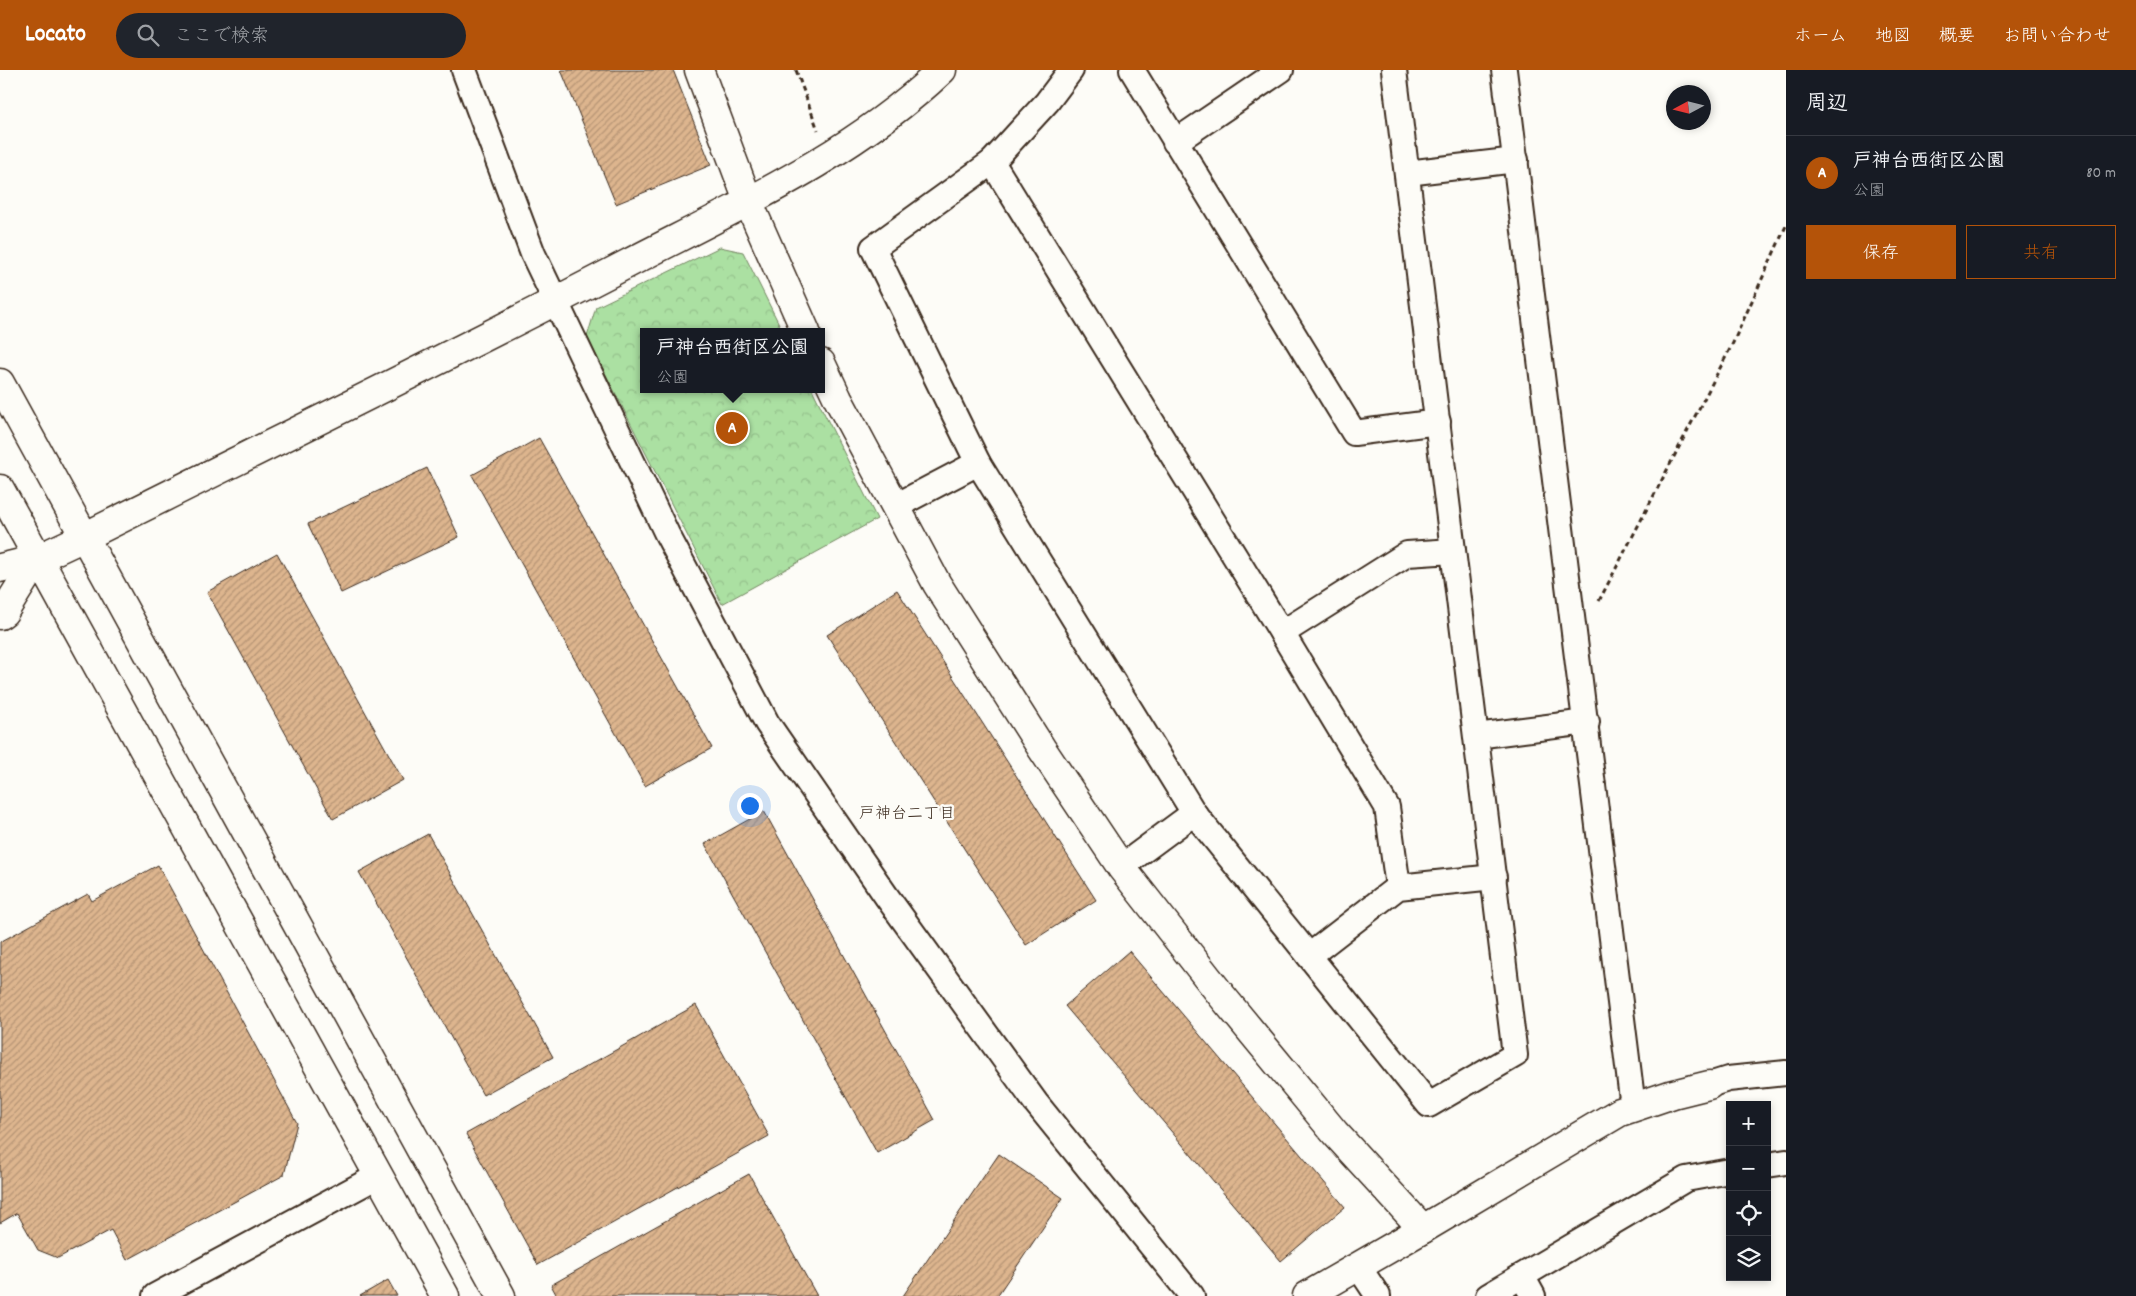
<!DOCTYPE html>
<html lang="ja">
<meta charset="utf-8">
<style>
body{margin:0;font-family:Dekko,"Klee One",sans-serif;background:#20242c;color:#f1f3f6}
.controls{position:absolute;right:15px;bottom:15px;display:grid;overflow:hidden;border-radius:0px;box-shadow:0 2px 8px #0003}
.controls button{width:45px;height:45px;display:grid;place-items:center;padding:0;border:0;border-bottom:1px solid #363941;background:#171b24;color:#f1f3f6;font:25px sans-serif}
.compass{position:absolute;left:1666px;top:15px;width:45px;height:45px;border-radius:50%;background:#171b24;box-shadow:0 2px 8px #0003;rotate:263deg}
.you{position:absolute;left:749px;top:735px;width:18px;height:18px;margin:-12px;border:4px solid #fff;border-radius:50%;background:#1a73e8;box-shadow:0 0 0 8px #1a73e833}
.badge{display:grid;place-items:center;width:32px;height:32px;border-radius:50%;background:#b45309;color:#fff;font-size:16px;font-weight:700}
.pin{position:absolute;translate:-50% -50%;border:2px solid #fff;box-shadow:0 1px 5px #0006}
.popup{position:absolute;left:640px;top:258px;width:185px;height:65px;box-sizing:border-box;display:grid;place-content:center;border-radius:0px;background:#171b24;filter:drop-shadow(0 1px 4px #0005);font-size:16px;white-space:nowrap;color:#9ea1a6}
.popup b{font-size:19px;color:#f1f3f6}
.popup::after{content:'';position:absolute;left:50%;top:100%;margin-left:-10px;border:10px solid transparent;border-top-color:#171b24}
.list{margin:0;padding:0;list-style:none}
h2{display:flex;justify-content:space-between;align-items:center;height:65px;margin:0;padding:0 20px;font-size:21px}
h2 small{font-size:16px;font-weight:400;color:#9ea1a6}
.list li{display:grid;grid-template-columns:32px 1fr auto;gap:15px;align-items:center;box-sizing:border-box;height:75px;padding:0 20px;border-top:1px solid #363941}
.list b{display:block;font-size:19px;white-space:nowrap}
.list p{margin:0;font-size:16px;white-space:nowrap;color:#9ea1a6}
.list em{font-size:16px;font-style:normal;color:#9ea1a6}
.actions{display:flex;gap:10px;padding:15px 20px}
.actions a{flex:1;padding:11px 0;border:1px solid #b45309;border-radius:0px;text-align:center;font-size:18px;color:#b45309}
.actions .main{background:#b45309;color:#fff}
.icon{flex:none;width:28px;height:28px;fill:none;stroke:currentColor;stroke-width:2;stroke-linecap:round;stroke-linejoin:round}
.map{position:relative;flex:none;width:1786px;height:1226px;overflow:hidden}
header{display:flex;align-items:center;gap:30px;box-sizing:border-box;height:70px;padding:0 25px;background:#b45309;color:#fff}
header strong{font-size:24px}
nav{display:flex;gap:28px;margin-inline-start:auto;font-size:18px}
.search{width:350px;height:45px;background:#20242c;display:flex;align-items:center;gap:12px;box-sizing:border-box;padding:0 18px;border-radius:28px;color:#9ea1a6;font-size:19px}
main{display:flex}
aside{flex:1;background:#171b24}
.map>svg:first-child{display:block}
.forest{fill:url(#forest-crowns);stroke:#738560}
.building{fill:url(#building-hatch);stroke:#3b2a1e}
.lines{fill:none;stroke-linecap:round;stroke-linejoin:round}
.minor-casing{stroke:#3b2a1e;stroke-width:28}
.tertiary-casing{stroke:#3b2a1e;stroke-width:31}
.path{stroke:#3b2a1e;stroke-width:3;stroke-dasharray:5 4;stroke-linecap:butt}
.minor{stroke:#fdfcf7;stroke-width:24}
.tertiary{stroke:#fdfcf7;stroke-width:28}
.labels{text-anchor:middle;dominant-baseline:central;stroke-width:5;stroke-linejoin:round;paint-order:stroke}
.neighbourhood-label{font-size:16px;fill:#3b2a1e;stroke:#fdfcf7}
</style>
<header>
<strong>Locato</strong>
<div class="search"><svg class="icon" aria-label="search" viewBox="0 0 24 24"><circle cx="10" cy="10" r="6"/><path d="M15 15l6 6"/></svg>ここで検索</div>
<nav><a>ホーム</a><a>地図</a><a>概要</a><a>お問い合わせ</a></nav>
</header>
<main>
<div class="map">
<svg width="1786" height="1226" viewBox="0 0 1786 1226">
<defs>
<pattern id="forest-crowns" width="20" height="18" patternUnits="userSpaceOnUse" patternTransform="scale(1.25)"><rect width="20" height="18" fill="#abe0a2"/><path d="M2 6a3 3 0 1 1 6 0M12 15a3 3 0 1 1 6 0" fill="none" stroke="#94c08b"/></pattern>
<pattern id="building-hatch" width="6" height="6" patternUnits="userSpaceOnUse" patternTransform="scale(1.25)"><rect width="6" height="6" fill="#ddb58e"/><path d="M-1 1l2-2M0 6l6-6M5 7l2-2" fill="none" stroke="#b49373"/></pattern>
</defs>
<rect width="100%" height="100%" fill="#fdfcf7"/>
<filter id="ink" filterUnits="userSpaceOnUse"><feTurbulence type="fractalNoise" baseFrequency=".02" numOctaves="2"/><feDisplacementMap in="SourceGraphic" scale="10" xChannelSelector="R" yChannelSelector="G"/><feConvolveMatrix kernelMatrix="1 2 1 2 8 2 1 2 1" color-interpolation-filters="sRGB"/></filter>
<g filter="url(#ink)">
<!-- forest -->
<path class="forest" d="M720,177L743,182L783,262H643V319H812L877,449L722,534L587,267L596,237Z"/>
<!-- building -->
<g class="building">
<path d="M561,0H673L711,95L616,134Z"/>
<path d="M539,368L712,678L645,716L472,405Z"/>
<path d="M427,398L459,467L341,523L308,454Z"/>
<path d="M277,483L403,710L333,749L207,522Z"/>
<path d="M897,520L1096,830L1026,875L827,565Z"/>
<path d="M764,741L935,1050L877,1083L705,774Z"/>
<path d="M428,764L553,987L483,1025L359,802Z"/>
<path d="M158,795L297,1053L284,1105L127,1190L111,1160L58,1188L38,1180L17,1143L0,1153V872L88,824L92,831Z"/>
<path d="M1129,881L1345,1137L1281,1191L1065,936Z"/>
<path d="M696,935L769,1066L538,1195L466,1064Z"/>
<path d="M999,1084L1063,1128L997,1226H903Z"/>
<path d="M749,1104L817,1226H557L551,1215Z"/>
<path d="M388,1210L397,1226H360Z"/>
</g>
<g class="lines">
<defs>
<g id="minor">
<path d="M464,0L533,184L667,464L767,653L887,827L1036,1033L1192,1226"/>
<path d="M1071,0L1047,32L992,92L873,178L978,393L1194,743L1429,1035L1515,985L1394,0"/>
<path d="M1132,0L1354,363L1438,352"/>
<path d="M1504,0L1633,1037"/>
<path d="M1175,72L1281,0"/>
<path d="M992,92L1282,563L1387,737L1398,817"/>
<path d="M1407,103L1516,90"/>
<path d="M896,436L978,393"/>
<path d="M1282,563L1407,484L1453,481"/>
<path d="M1476,666L1587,652"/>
<path d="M1121,797L1194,743"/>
<path d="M1309,886L1398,817L1494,807"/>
<path d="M1709,1015L1728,1009L1786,1003"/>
<path d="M1767,1095L1786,1092"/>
<path d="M1358,1196L1378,1226"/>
<path d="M1522,1206L1533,1226"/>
<path d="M155,1226L378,1106"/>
<path d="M1488,1226L1686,1109L1730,1101"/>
</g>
<g id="tertiary">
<path d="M699,0L748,131L806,262"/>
<path d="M821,293L838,329L937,514L1042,679L1121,797L1222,926L1335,1063L1423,1159"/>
<path d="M0,313L501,1226"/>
<path d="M0,419L445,1226"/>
<path d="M0,498L37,489L84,467C266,376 449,287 629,193C737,137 853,85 942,0"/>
<path d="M0,545L4,542L37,489"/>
<path d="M1307,1226L1423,1159L1620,1042L1673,1024L1709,1015"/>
</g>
</defs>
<!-- minor casing -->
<use href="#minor" class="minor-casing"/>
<!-- tertiary casing -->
<use href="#tertiary" class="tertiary-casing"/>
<!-- path -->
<g class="path">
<path d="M796,0L818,60"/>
<path d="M1599,531L1732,275L1786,156"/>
</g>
<!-- minor -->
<use href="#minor" class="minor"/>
<!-- tertiary -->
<use href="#tertiary" class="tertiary"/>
</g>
</g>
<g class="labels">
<!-- neighbourhood labels -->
<g class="neighbourhood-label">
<text x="907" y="744">戸神台二丁目</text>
</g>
</g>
</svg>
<div class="controls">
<button>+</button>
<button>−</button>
<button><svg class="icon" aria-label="locate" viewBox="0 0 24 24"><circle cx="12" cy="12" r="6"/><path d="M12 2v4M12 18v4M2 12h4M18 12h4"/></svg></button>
<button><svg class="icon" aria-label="layers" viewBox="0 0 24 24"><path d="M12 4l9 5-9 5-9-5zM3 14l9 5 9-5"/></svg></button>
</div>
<svg class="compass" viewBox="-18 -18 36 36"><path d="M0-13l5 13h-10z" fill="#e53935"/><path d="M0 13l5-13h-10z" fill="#9ea1a6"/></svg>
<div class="you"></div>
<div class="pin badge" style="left:732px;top:358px">A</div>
<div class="popup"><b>戸神台西街区公園</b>公園</div>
</div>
<aside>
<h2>周辺<small></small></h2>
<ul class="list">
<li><span class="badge">A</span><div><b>戸神台西街区公園</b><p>公園</p></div><em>80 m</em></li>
</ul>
<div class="actions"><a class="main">保存</a><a>共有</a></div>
</aside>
</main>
